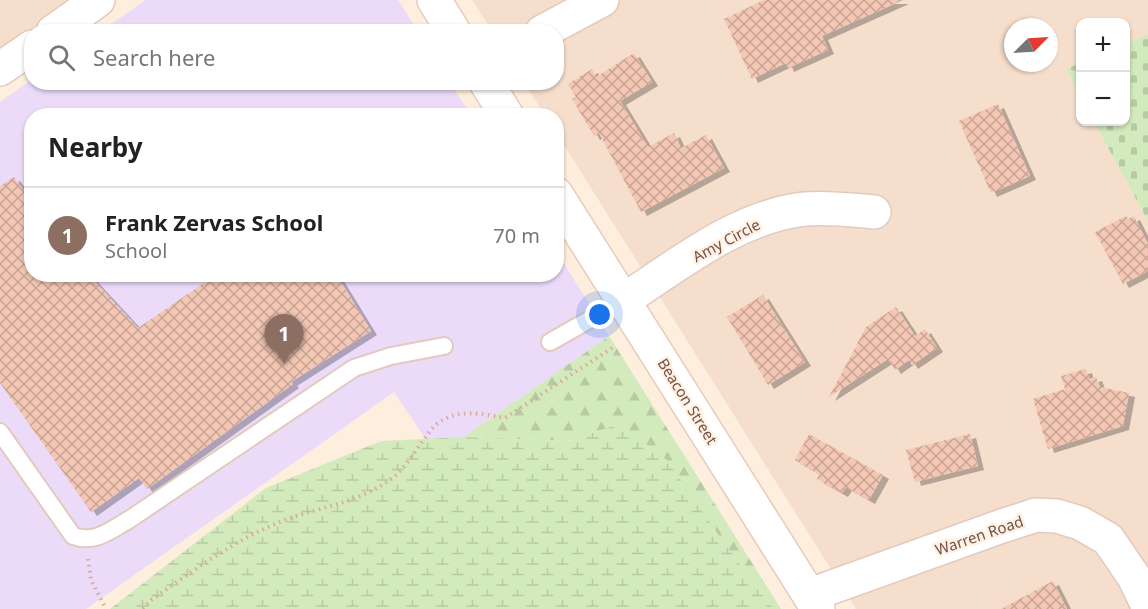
<!DOCTYPE html>
<meta charset="utf-8">
<style>
body{margin:0;font-family:"Noto Sans",sans-serif;background:#f2f2f2;color:#222}
.controls{position:absolute;right:18px;top:18px;display:grid;overflow:hidden;border-radius:12px;box-shadow:0 2px 4px #0004}
.controls button{width:54px;height:54px;display:grid;place-items:center;padding:0;border:0;border-bottom:2px solid #e0e0e0;background:#fff;color:#222;font:30px sans-serif}
.compass{position:absolute;left:1004px;top:18px;width:54px;height:54px;border-radius:50%;background:#fff;box-shadow:0 2px 4px #0004;rotate:66deg}
.you{position:absolute;left:600px;top:315px;width:21px;height:21px;margin:-15px;border:4px solid #fff;border-radius:50%;background:#1a73e8;box-shadow:0 0 0 9px #1a73e833}
.badge{display:grid;place-items:center;width:39px;height:39px;border-radius:50%;background:#1a73e8;color:#fff;font-size:20px;font-weight:700}
.pin{position:absolute;translate:-50% -50px;filter:drop-shadow(0 2px 3px #0008)}
.pin::after{content:'';position:absolute;top:32px;width:21px;height:18px;background:inherit;clip-path:polygon(0 0,100% 0,50% 100%)}
.list{margin:0;padding:0;list-style:none}
h2{display:flex;justify-content:space-between;align-items:center;height:78px;margin:0;padding:0 24px;font-size:26px}
h2 small{font-size:20px;font-weight:400;color:#767676}
.list li{display:grid;grid-template-columns:39px 1fr auto;gap:18px;align-items:center;box-sizing:border-box;height:96px;padding:0 24px;border-top:2px solid #e0e0e0}
.list b{display:block;font-size:22px;white-space:nowrap}
.list p{margin:0;font-size:20px;white-space:nowrap;color:#767676}
.list em{font-size:20px;font-style:normal;color:#767676}
.icon{flex:none;width:33px;height:33px;fill:none;stroke:currentColor;stroke-width:2;stroke-linecap:round;stroke-linejoin:round}
.map{position:relative;flex:none;width:1148px;height:609px;overflow:hidden}
.search{position:absolute;background:#fff;box-shadow:0 2px 4px #0004;left:24px;top:24px;width:540px;height:66px;display:flex;align-items:center;gap:15px;box-sizing:border-box;padding:0 21px;border-radius:24px;color:#767676;font-size:22px}
.panel{position:absolute;background:#fff;box-shadow:0 2px 4px #0004;left:24px;top:108px;width:540px;height:174px;border-radius:24px}
.map>svg:first-child{display:block}
.residential{fill:#f5decc;fill-rule:evenodd}
.education{fill:#ebdbf9}
.forest{fill:url(#forest-firs)}
.wetland{fill:url(#wetland-marsh)}
.cemetery{fill:url(#cemetery-stones)}
.building{fill:url(#building-cross-hatch);filter:url(#shadow)}
.lines{fill:none;stroke-linecap:round;stroke-linejoin:round}
.service-casing{stroke:#e3cabd;stroke-width:20}
.minor-casing{stroke:#e3cabd;stroke-width:36}
.secondary-casing{stroke:#e8cbb9;stroke-width:36}
.path{stroke:#d7aa98;stroke-width:4;stroke-dasharray:1.5 4.5;stroke-linecap:butt}
.service{stroke:#fff;stroke-width:16}
.minor{stroke:#fff;stroke-width:33}
.secondary{stroke:#fff;stroke-width:33}
.labels{text-anchor:middle;dominant-baseline:central;stroke-width:5;stroke-linejoin:round;paint-order:stroke}
.street-label{font-size:15px;fill:#735145;stroke:#fff2e4}
</style>
<div class="map">
<svg width="1148" height="609" viewBox="0 0 1148 609">
<defs>
<pattern id="forest-firs" width="22" height="20" patternUnits="userSpaceOnUse" patternTransform="scale(1.5)"><rect width="22" height="20" fill="#d3eabc"/><path d="M5 1l3.5 6h-7zM16 11l3.5 6h-7z" fill="#b8caa3"/></pattern>
<pattern id="wetland-marsh" width="20" height="14" patternUnits="userSpaceOnUse" patternTransform="scale(1.5)"><rect width="20" height="14" fill="#d3eabc"/><path d="M1 5h8M5 5V1M11 12h8M15 12V8" fill="none" stroke="#b8caa3"/></pattern>
<pattern id="cemetery-stones" width="16" height="16" patternUnits="userSpaceOnUse" patternTransform="scale(1.5)"><rect width="16" height="16" fill="#d3eabc"/><path d="M2 7V4a2 2 0 0 1 4 0v3zM10 15v-3a2 2 0 0 1 4 0v3z" fill="#b8caa3"/></pattern>
<pattern id="building-cross-hatch" width="8" height="8" patternUnits="userSpaceOnUse" patternTransform="scale(1.5)"><rect width="8" height="8" fill="#f3c7b4"/><path d="M0 0l8 8M0 8l8-8" fill="none" stroke="#c9a494"/></pattern>
<filter id="shadow"><feDropShadow dx="6" dy="4" stdDeviation="0" flood-color="#0004"/></filter>
</defs>
<rect width="100%" height="100%" fill="#fdeedd"/>
<!-- residential -->
<g class="residential">
<path d="M0,0H77L0,53Z"/>
<path d="M472,0H1148V34L1126,44V22H1080V63L1066,69L1080,96V122H1094L1148,221V609H856L557,134L556,116L545,115L524,83L556,82V32L492,31ZM1013,27H1049V63H1013Z"/>
</g>
<!-- education -->
<g class="education">
<path d="M146,0H398L418,31H101Z"/>
<path d="M31,80L32,82L450,83L471,115L32,116V274H556L557,252L609,336L437,456L394,392L86,609H0V102Z"/>
</g>
<!-- forest -->
<path class="forest" d="M609,336L781,609H774L722,540L620,424L567,441L464,437Z"/>
<!-- wetland -->
<path class="wetland" d="M620,424L667,460L722,540L774,609H110L266,488L381,441L464,437L567,441Z"/>
<!-- cemetery -->
<g class="cemetery">
<path d="M1148,34V221L1094,122H1126V44Z"/>
<path d="M1080,63V96L1066,69Z"/>
</g>
<!-- building -->
<g class="building">
<path d="M764,0H903L822,36L828,50L788,68L786,63L752,79L724,19Z"/>
<path d="M634,53L652,82L620,101L648,147L674,133L681,148L706,135L724,168L641,212L599,133L594,136L572,99L576,97L568,84L592,69L596,77Z"/>
<path d="M998,104L1030,176L991,193L959,121Z"/>
<path d="M14,177L32,202V274H88L138,328L217,274H336L371,331L291,382L293,384L147,489L139,478L91,512L0,383V186Z"/>
<path d="M1126,216L1128,219L1134,216L1148,244V271L1123,284L1095,232Z"/>
<path d="M763,295L805,362L768,385L727,317Z"/>
<path d="M896,307L915,336L925,329L937,348L912,365L909,360L895,370L888,359L829,397L866,327Z"/>
<path d="M1086,369L1089,379L1096,377L1100,387L1129,393L1123,426L1048,449L1033,399L1065,389L1061,376Z"/>
<path d="M809,434L883,475L869,500L846,487L842,493L817,479L819,474L795,460Z"/>
<path d="M970,434L978,466L915,482L906,450Z"/>
<path d="M1053,581L1067,609H1001Z"/>
</g>
<g class="lines">
<defs>
<g id="service">
<path d="M550,342L624,300"/>
<path d="M0,432L73,536C95,544 111,530 130,519L354,368L391,356L444,346"/>
</g>
<g id="minor">
<path d="M53,32L98,0"/>
<path d="M542,32L602,0"/>
<path d="M0,69L32,47"/>
<path d="M624,300C678,265 738,216 805,209C828,207 851,210 874,212"/>
<path d="M810,595L1002,526L1036,515L1057,516L1080,523L1108,539L1134,577L1148,606"/>
</g>
<g id="secondary">
<path d="M434,0L454,32"/>
<path d="M486,82L507,116"/>
<path d="M556,194L818,609"/>
</g>
</defs>
<!-- service casing -->
<use href="#service" class="service-casing"/>
<!-- minor casing -->
<use href="#minor" class="minor-casing"/>
<!-- secondary casing -->
<use href="#secondary" class="secondary-casing"/>
<!-- path -->
<g class="path">
<path d="M88,559L91,580L106,609"/>
<path d="M143,609L151,600C193,571 237,538 285,520C322,506 363,502 395,476C410,463 427,431 438,423C459,408 482,414 505,418L615,346"/>
</g>
<!-- service -->
<use href="#service" class="service"/>
<!-- minor -->
<use href="#minor" class="minor"/>
<!-- secondary -->
<use href="#secondary" class="secondary"/>
</g>
<g class="labels">
<!-- street labels -->
<g class="street-label">
<text transform="translate(726 240) rotate(-28)">Amy Circle</text>
<text transform="translate(688 401) rotate(58)">Beacon Street</text>
<text transform="translate(979 535) rotate(-19)">Warren Road</text>
</g>
</g>
</svg>
<div class="controls">
<button>+</button>
<button>−</button>
</div>
<svg class="compass" viewBox="-18 -18 36 36"><path d="M0-13l5 13h-10z" fill="#e53935"/><path d="M0 13l5-13h-10z" fill="#767676"/></svg>
<div class="you"></div>
<div class="pin badge" style="left:284px;top:364px;background:#8d6e63">1</div>
<div class="search"><svg class="icon" aria-label="search" viewBox="0 0 24 24"><circle cx="10" cy="10" r="6"/><path d="M15 15l6 6"/></svg>Search here</div>
<section class="panel">
<h2>Nearby<small></small></h2>
<ul class="list">
<li><span class="badge" style="background:#8d6e63">1</span><div><b>Frank Zervas School</b><p>School</p></div><em>70 m</em></li>
</ul>
</section>
</div>
